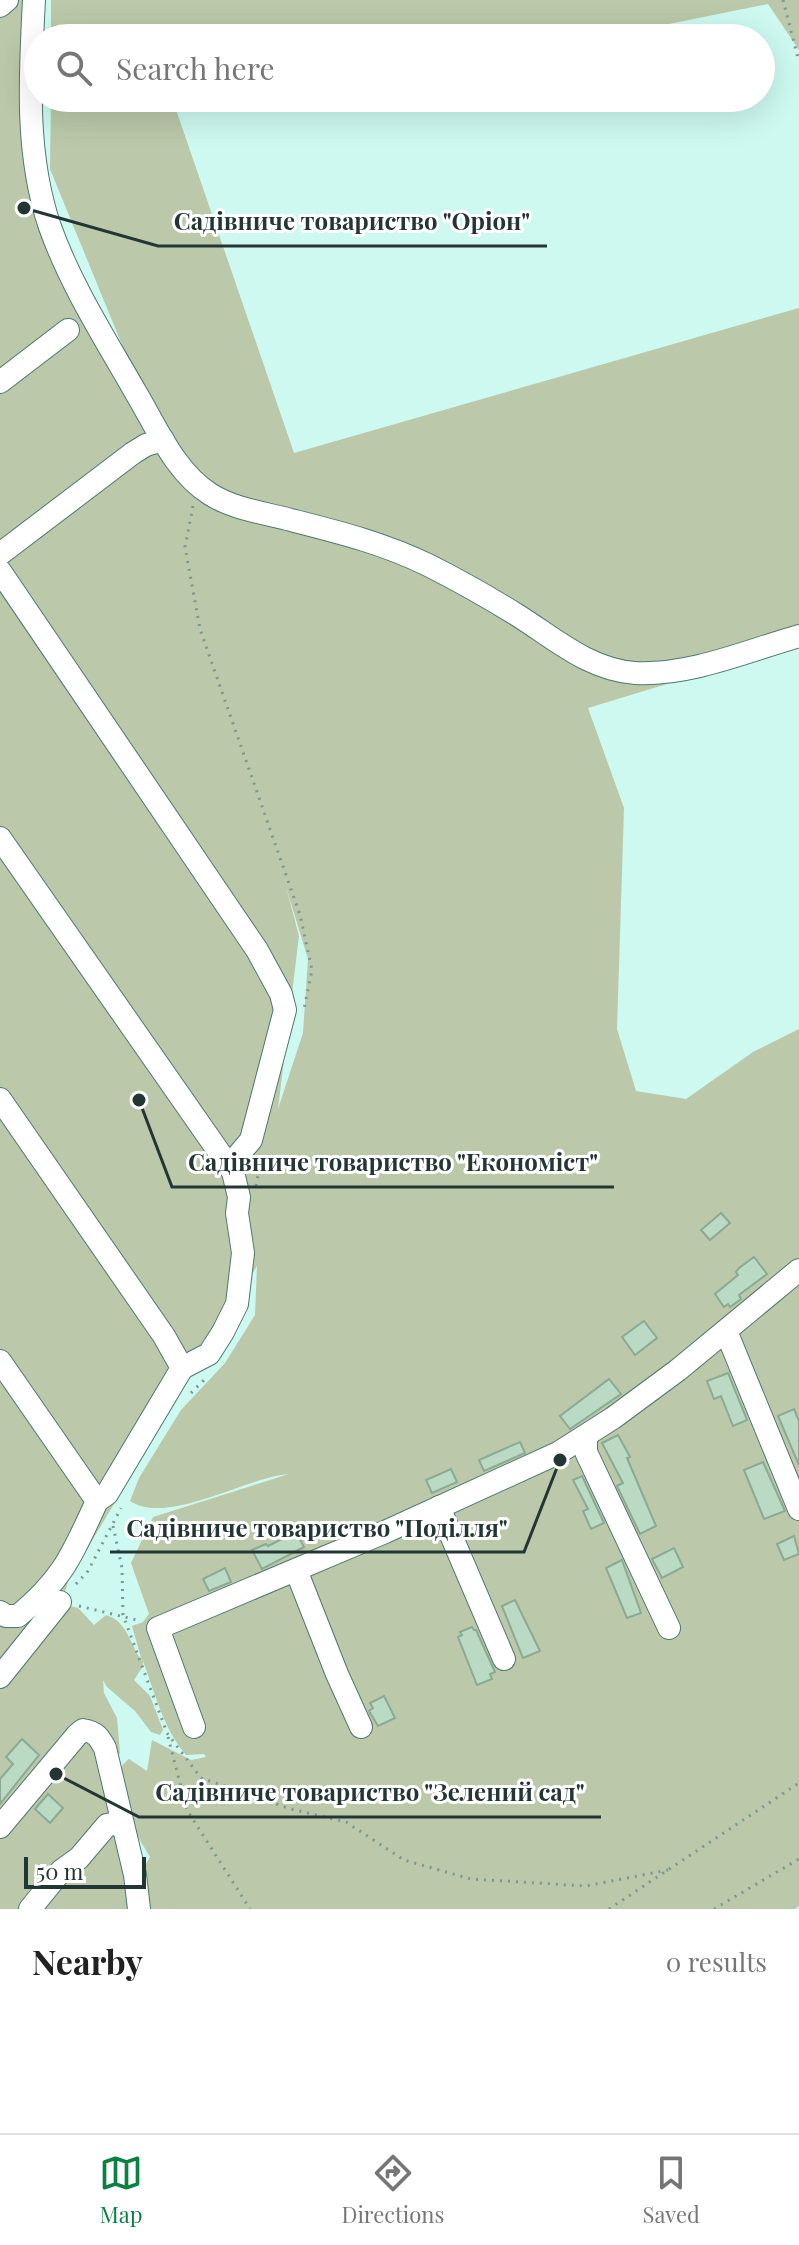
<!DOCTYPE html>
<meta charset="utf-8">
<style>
body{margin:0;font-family:"Playfair Display",serif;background:#f2f2f2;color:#222}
.scale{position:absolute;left:24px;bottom:20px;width:122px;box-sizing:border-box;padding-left:8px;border:4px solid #243633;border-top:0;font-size:22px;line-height:28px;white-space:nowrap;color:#243633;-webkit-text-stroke:6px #fff;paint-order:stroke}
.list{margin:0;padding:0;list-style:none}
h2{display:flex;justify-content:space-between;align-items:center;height:104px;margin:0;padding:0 32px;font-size:34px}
h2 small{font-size:26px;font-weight:400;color:#767676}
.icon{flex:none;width:44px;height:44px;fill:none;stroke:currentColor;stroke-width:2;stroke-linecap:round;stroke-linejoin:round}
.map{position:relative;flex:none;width:799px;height:1909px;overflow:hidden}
.search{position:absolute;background:#fff;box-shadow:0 8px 32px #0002;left:24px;right:24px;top:24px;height:88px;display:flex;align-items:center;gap:20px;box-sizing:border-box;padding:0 28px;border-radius:44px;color:#767676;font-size:30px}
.sheet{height:224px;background:#fff}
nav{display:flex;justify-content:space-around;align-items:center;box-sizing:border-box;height:112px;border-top:2px solid #e0e0e0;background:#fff;font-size:22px;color:#767676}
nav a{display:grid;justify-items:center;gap:4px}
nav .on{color:#0b8043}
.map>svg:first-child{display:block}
.green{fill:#bbc8a9;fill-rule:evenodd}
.building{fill:#badac3;stroke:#8baa94;stroke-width:2}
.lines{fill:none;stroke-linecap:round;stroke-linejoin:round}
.minor-casing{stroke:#4f7870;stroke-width:24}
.path{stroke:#7a9993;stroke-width:3;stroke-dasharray:2 6;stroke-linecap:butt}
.minor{stroke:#fff;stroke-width:22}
.leader{fill:none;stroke:#243633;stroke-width:3}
.callout-dot{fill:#243633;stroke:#fff;stroke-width:3}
.callout-label{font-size:24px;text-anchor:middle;font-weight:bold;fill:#243633;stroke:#fff;stroke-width:6;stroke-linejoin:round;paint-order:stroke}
</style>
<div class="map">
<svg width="799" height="1909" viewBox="0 0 799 1909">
<rect width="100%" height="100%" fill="#cdf9f0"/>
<!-- green -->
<g class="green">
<path d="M0,0H37L32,159L65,256L136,394L163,461L152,418L50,169L51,98H172L294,453L799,308V644L588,708L624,808L617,1029L636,1091L686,1099L753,1052L799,1029V1906L795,1909H151L140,1875L150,1857C137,1835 100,1779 129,1759L147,1771L152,1740L191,1760L206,1757L204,1754L186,1755C163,1728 155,1693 143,1661V1666L134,1680L150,1696L163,1730L160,1735L151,1732L135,1711L107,1687L103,1680L104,1693L117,1718L120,1753L116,1757L99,1724L145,1909H0ZM286,887L308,959L303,1033L278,1109L299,936ZM257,1266L255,1315L225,1363L181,1410L139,1478L130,1501C168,1526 246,1477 289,1474L153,1517L131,1563L149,1614L143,1622L132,1626L142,1661C129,1643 128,1622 106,1615L94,1625L78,1608L61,1604L69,1579Z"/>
<path d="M51,0H799V50L768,4L600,38H51Z"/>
</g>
<!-- building -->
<g class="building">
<path d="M721,1213L730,1223L710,1240L701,1230Z"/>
<path d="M754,1257L767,1274L739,1295L741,1299L730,1307L728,1304L724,1307L715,1294L738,1275L736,1272L739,1268Z"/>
<path d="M644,1321L657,1338L635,1355L622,1337Z"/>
<path d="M728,1373L747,1420L733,1426L721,1396L714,1399L707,1381Z"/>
<path d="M609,1379L621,1394L570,1429L560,1416Z"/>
<path d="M794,1409L799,1421V1465L778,1416Z"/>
<path d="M618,1435L630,1457L627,1458L656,1526L640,1534L617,1486L623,1483L602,1443Z"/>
<path d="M520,1442L525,1453L484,1471L479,1460Z"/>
<path d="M763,1462L785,1511L764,1519L744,1470Z"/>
<path d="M451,1469L457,1482L432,1493L426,1480Z"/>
<path d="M582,1476L604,1523L591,1529L583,1511L588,1509L573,1480Z"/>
<path d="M296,1532L304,1547L262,1569L252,1550L266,1544L268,1546Z"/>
<path d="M794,1536L799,1554L784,1560L777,1544Z"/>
<path d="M674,1548L683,1567L662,1578L652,1559Z"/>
<path d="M622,1560L641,1613L627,1618L606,1568Z"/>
<path d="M225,1568L231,1582L209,1591L203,1579Z"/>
<path d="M515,1600L540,1651L523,1658L502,1606Z"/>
<path d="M472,1627L474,1630H476L495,1672L490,1674L492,1679L477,1685L458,1637L462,1635L460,1632Z"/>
<path d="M384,1696L395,1718L378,1726L369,1711L373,1708L370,1703Z"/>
<path d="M22,1739L39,1755L0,1804V1779L13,1764L6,1757Z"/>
<path d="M48,1794L63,1808L50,1823L35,1809Z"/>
</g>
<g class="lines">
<defs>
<g id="minor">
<path d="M34,0C30,76 25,154 50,227C71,286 106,340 136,393C157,428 175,472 210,494C233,509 265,513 291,520C338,532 383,543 428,565C458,580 488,597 517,615C554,638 589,670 635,673C689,676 747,651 799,636"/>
<path d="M0,6L7,0"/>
<path d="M0,382L68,330"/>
<path d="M0,554L133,453L146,445L163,440"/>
<path d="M0,571L257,950L281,994L285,1010L251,1140L229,1166"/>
<path d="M0,838L233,1172L239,1197L237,1213L243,1253L237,1304L223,1332L209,1354L182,1368"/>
<path d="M0,1099L164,1336L182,1368L107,1494L97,1501C73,1553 64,1578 18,1616H6L0,1612"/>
<path d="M726,1331L799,1509"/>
<path d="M0,1361L97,1501"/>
<path d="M586,1436V1452L669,1628"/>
<path d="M439,1507L504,1659"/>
<path d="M296,1570L337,1674L361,1727"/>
<path d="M0,1677L60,1602"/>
<path d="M194,1727L158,1628L385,1532L558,1453L613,1418L678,1370L799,1270"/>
<path d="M0,1827L77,1735L83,1730C96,1732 99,1737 105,1748L135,1875L139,1909"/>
<path d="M30,1909L61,1871L79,1858L107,1825L121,1823"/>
</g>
</defs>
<!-- minor casing -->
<use href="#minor" class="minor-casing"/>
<!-- path -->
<g class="path">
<path d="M783,0L799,62"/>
<path d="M193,506L185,547L200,629L300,915L312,970L304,1009"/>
<path d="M256,1186L261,1158"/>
<path d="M191,1393L205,1379"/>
<path d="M113,1526L122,1568L123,1615L167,1733L201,1778L291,1809L346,1822L404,1860L471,1879L586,1886L668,1870"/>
<path d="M76,1584L88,1571L121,1508"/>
<path d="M79,1606L141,1621"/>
<path d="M168,1737L187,1810L250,1909"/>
<path d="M609,1909L799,1783"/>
<path d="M714,1909L799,1859"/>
</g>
<!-- minor -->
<use href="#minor" class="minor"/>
</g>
<!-- callouts -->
<path class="leader" d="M24 208L158 246H547M139 1100L172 1187H614M560 1460L524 1552H110M56 1774L139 1817H601"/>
<g class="callout-dot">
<circle cx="24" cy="208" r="8"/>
<circle cx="139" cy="1100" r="8"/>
<circle cx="560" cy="1460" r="8"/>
<circle cx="56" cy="1774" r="8"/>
</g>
<g class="callout-label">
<text x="352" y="230">Садівниче товариство "Оріон"</text>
<text x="393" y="1171">Садівниче товариство "Економіст"</text>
<text x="317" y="1537">Садівниче товариство "Поділля"</text>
<text x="370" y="1801">Садівниче товариство "Зелений сад"</text>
</g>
</svg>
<div class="scale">50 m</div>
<div class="search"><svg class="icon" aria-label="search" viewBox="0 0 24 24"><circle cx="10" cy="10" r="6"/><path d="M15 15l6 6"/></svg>Search here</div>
</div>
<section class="sheet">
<h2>Nearby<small>0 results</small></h2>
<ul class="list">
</ul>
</section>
<nav>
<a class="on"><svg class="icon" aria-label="map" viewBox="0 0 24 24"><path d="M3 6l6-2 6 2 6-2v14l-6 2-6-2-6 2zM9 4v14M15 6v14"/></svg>Map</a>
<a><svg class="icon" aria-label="directions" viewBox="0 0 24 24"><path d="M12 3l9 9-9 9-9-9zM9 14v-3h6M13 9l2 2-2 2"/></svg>Directions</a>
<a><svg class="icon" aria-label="saved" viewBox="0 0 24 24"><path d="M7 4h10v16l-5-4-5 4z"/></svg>Saved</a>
</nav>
